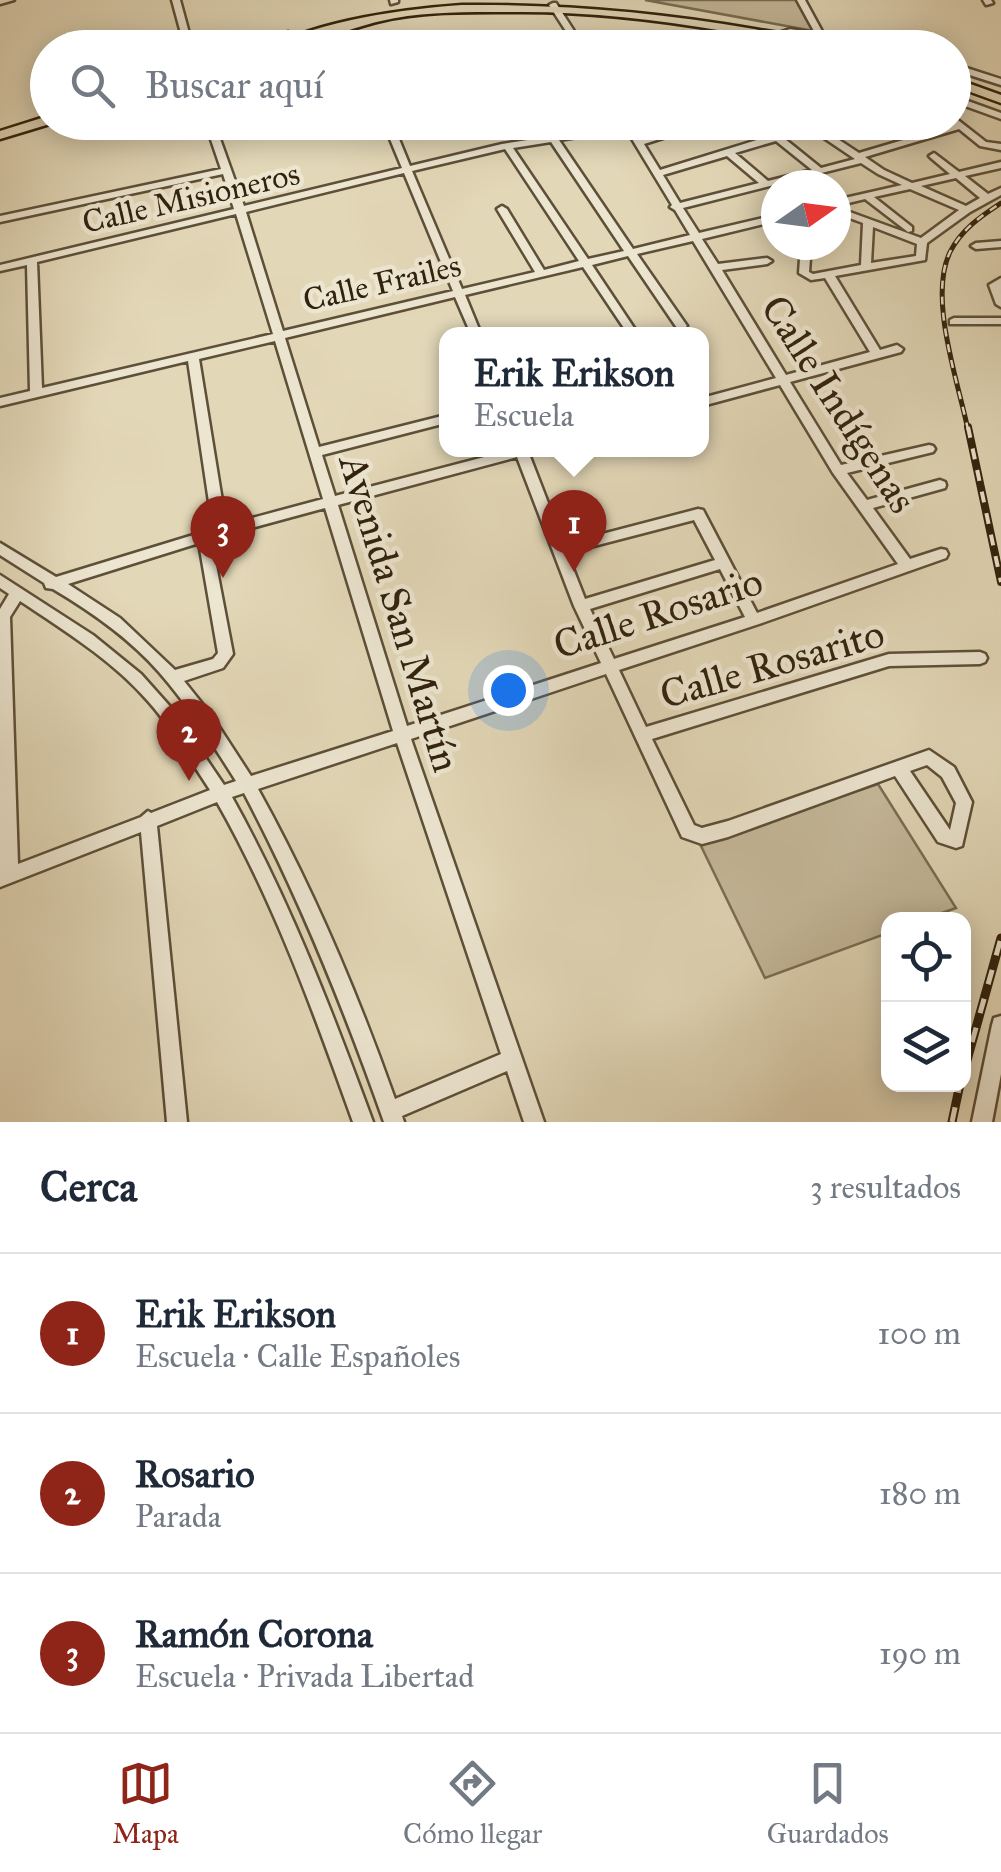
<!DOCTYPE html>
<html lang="es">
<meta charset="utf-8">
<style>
body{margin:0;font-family:"IM FELL Great Primer",serif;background:#f2f2f3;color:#1f2937}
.controls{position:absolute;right:30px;bottom:30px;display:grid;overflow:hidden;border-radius:20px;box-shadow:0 5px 25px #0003}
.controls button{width:90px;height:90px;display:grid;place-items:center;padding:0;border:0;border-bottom:2px solid #e0e1e3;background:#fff;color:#1f2937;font:50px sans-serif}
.compass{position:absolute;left:761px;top:170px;width:90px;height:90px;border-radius:50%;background:#fff;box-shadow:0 5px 25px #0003;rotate:76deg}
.you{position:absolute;left:508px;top:690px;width:35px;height:35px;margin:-25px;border:8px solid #fff;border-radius:50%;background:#1a73e8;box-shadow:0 0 0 15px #1a73e833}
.badge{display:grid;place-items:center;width:65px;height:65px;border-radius:50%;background:#8f2418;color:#fff;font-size:32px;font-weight:700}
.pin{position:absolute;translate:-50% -82px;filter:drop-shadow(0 2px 5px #0008)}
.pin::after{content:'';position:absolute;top:52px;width:35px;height:30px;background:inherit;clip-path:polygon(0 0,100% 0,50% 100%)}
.popup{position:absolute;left:439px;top:327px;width:270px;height:130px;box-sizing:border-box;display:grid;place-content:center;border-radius:20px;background:#fff;filter:drop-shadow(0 2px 8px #0005);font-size:32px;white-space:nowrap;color:#747a83}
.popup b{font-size:38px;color:#1f2937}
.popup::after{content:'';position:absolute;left:50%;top:100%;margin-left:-20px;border:20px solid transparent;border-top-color:#fff}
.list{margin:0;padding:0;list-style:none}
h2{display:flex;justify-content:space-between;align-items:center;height:130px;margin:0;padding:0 40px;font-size:42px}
h2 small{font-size:32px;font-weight:400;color:#747a83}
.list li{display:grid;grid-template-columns:65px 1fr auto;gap:30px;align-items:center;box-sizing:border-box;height:160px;padding:0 40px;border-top:2px solid #e0e1e3}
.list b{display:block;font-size:38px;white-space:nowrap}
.list p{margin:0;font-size:32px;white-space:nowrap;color:#747a83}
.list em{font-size:32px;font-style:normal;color:#747a83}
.icon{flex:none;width:55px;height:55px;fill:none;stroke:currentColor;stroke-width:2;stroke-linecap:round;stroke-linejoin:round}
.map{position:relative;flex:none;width:1001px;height:1122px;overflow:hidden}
.search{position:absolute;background:#fff;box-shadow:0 5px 25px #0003;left:30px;right:30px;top:30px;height:110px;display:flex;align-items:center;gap:25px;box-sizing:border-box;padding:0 35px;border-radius:55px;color:#747a83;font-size:38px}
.sheet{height:610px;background:#fff}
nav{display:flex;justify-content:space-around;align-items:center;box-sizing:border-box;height:140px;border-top:2px solid #e0e1e3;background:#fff;font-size:28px;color:#747a83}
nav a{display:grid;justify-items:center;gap:5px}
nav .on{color:#8f2418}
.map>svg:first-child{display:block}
.green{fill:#c4b89a;stroke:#7a6d54;stroke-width:2.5}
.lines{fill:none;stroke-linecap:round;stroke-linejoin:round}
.minor-casing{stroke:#5d4f38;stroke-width:5}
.highway-casing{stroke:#31220d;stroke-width:5}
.minor{fill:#ece5d0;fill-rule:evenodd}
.highway{fill:#e2d7b7;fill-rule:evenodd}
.rail-far2-casing{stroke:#31220d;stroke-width:5}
.rail-far1-casing{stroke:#31220d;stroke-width:8}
.rail-casing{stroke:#31220d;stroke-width:9}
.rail-far2{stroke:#ece5d0;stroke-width:2.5;stroke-dasharray:8;stroke-linecap:butt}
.rail-far1{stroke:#ece5d0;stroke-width:4;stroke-dasharray:11;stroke-linecap:butt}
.rail{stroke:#ece5d0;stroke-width:5;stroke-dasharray:15;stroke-linecap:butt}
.labels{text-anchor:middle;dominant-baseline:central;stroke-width:9;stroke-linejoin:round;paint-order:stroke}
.far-street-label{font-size:32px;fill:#31220d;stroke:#ece5d0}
.street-label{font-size:40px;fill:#31220d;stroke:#ece5d0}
</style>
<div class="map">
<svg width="1001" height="1122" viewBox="0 0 1001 1122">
<rect width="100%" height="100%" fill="#e2d7b7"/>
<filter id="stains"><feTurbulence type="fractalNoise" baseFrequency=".002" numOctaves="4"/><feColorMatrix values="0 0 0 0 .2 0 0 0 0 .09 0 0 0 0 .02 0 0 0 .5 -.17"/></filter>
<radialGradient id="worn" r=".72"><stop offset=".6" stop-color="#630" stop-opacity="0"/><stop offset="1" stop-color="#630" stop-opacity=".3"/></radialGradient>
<!-- green -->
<g class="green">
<path d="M645,0H801L819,32Z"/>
<path d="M878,784L956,908L925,919H888V933L765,978L700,844Z"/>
</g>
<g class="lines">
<defs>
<g id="minor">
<path d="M0,0H14L0,4Z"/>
<path d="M172,0H180L193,48H185Z"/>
<path d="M390,0H398V2L391,4Z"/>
<path d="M797,0H805L824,35L872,48H855L791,34L772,39V35L790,29L815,33Z"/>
<path d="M983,0H991L993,3L986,5Z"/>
<path d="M553,3H556L585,48H577L549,5Z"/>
<path d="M345,25L349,27L358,48H350L341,27Z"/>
<path d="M954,64L1001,79V85L954,70Z"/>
<path d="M954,96L1001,113V119L954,102Z"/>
<path d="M954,117L986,142L1001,144V150L980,146L959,129L865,157L884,170L912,183L950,174L931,158L929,156L934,153L959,172L1001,162V168L965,176L988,194L1001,188V195L970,212L927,243L925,260L835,276L880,350L897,345L903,349L901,352L790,382L841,465L929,445L933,446L935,449L933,452L847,473L867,500L940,480L945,482L946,485L945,488L873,508L910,559L941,549L946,550L948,554L946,558L759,624L619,670L646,727L889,654L980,652L985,654L987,658L985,662L980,664L889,666L652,739L694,825L702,828L728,821L929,750L954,767L972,802L962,846L956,848L938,842L895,776L728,837L702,844L682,837L606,674L411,739L544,1122H524L507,1071L402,1116L404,1122H384C344,1009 300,899 244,793L232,797C290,901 332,1011 373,1122H353C314,1013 275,904 217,802L157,826L187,1122H167L141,832L0,887V609L9,594L0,588V575L93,635L141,674L174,711L224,785L236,781C212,743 188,705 159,672C129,638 92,612 53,589L46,588L44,583L0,555V543L56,577L213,529L188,361L0,406V398L30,391L27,265L0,271V265L234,209L223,174L0,222V216L221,169L205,122H214L244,206L402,168L383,122H392L410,166L502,144L547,137L538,122H547L556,135L631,122L641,139L697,122H713L644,144L660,170L812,123L835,122L821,128L859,153L954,125L952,122H954ZM626,129L672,205L670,207L675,210L690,235L633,249L559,140ZM812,130L855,159L821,168L785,139ZM776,141L812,170L768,181L735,153ZM551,142L624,251L588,259L513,148ZM505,149L579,261L544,270L507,209L502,206L497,209L535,272L462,289L412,171ZM727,156L759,183L680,203L663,175ZM861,163L878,174L902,185L836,200V206L865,199L908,232L912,231V227L874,197L910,189L959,210L921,238L836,207V213L863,223L861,265L813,274L809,272L811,245H801L799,273L811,280L825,278L870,352L786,375L722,270L767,264L772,261L767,258L718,264L702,239L776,221V215L699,233L683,208ZM404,173L453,291L283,331L246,212ZM956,178L980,198L966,206L921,186ZM236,214L273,334L42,388L37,262ZM873,227L917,244L916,256L871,263ZM693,241L776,378L702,398V406L780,385L833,473L898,564L757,613L703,510L698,509L564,544L529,454L532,450H511L335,496L322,455L446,423V415L319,447L285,338L455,297L471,334H481L465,295L583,267L628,334H638L592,265L628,256L677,328L681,330L687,326L637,254ZM275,341L323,499L226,525L199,359ZM517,457L574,606L601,663L407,726L338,505ZM325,508L393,731L251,776L212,716L184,681L223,668L233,654L211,539ZM694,520L715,560L585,599L567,553ZM199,543L218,653L213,659L175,670L120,618L68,584ZM720,569L745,617L614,659L590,609ZM20,601C65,631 112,660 148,701C172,728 190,760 210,790L151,813L148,811L141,817L18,864L10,617ZM397,743L501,1054L395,1099C357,992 313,888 258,789ZM927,765L942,777L956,803L950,830L910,771Z"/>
<path d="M1001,241V247L976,249L971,246L976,243Z"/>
<path d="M1001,278V307L996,304L989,285Z"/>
<path d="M954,318H1001V324H950V320Z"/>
<path d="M1001,1016V1074L992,1122H972L992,1025L994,1018Z"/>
</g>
<g id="highway">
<path d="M462,5C560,4 657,12 754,29C780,34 814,36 837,48C798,48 761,36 724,31C653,19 582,11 511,12C468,12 423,11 381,21C345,29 308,48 270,48C319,20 406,9 462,5Z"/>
<path d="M288,32L294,35L292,37L260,48H240Z"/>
<path d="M954,78L1001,95V103L954,86Z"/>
<path d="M48,116V122L53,123L0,139V131Z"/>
</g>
</defs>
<!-- minor casing -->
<use href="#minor" class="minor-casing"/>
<!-- highway casing -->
<use href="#highway" class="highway-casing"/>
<!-- minor -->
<use href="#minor" class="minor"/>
<!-- highway -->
<use href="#highway" class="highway"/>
<defs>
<path id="rail-far2" d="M968,430C958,381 928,298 950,252C961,230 981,216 1001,203"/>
<path id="rail-far1" d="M968,427L1001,582"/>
<g id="rail">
<path d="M964,1071L1001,938"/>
<path d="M952,1122L960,1084"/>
</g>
</defs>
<!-- rail-far2 casing -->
<use href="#rail-far2" class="rail-far2-casing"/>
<!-- rail-far1 casing -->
<use href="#rail-far1" class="rail-far1-casing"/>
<!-- rail casing -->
<use href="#rail" class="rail-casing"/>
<!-- rail-far2 -->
<use href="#rail-far2" class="rail-far2"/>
<!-- rail-far1 -->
<use href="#rail-far1" class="rail-far1"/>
<!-- rail -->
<use href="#rail" class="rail"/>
</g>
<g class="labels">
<!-- far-street labels -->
<g class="far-street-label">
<text transform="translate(191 198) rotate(-13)">Calle Misioneros</text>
<text transform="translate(382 283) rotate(-13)">Calle Frailes</text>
</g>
<!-- street labels -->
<g class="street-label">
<text transform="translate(839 404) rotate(57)">Calle Indígenas</text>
<text transform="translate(400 613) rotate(73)">Avenida San Martín</text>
<text transform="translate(658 613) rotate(-18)">Calle Rosario</text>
<text transform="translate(772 664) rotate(-16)">Calle Rosarito</text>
</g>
</g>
<rect width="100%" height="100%" filter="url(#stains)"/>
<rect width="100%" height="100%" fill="url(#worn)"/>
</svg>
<div class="controls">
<button><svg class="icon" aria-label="locate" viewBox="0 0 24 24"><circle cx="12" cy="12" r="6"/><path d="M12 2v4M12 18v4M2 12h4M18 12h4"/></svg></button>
<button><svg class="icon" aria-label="layers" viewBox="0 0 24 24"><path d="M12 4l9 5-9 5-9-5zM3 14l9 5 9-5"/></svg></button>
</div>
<svg class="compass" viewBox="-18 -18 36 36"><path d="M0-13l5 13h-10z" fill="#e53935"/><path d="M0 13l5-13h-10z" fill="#747a83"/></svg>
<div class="you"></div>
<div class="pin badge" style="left:574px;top:572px">1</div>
<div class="popup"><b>Erik Erikson</b>Escuela</div>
<div class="pin badge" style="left:189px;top:781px">2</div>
<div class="pin badge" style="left:223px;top:578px">3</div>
<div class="search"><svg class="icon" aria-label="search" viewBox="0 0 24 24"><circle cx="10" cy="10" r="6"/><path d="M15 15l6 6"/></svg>Buscar aquí</div>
</div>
<section class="sheet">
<h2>Cerca<small>3 resultados</small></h2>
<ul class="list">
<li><span class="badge">1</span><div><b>Erik Erikson</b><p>Escuela · Calle Españoles</p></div><em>100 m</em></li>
<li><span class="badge">2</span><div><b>Rosario</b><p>Parada</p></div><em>180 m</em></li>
<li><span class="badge">3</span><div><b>Ramón Corona</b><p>Escuela · Privada Libertad</p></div><em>190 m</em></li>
</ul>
</section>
<nav>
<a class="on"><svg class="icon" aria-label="map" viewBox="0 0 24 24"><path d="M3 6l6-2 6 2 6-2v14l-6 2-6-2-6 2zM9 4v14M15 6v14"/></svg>Mapa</a>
<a><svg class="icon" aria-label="directions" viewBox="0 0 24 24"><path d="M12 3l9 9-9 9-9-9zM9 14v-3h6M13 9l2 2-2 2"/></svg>Cómo llegar</a>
<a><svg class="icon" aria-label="saved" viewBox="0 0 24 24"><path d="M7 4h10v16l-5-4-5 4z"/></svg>Guardados</a>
</nav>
